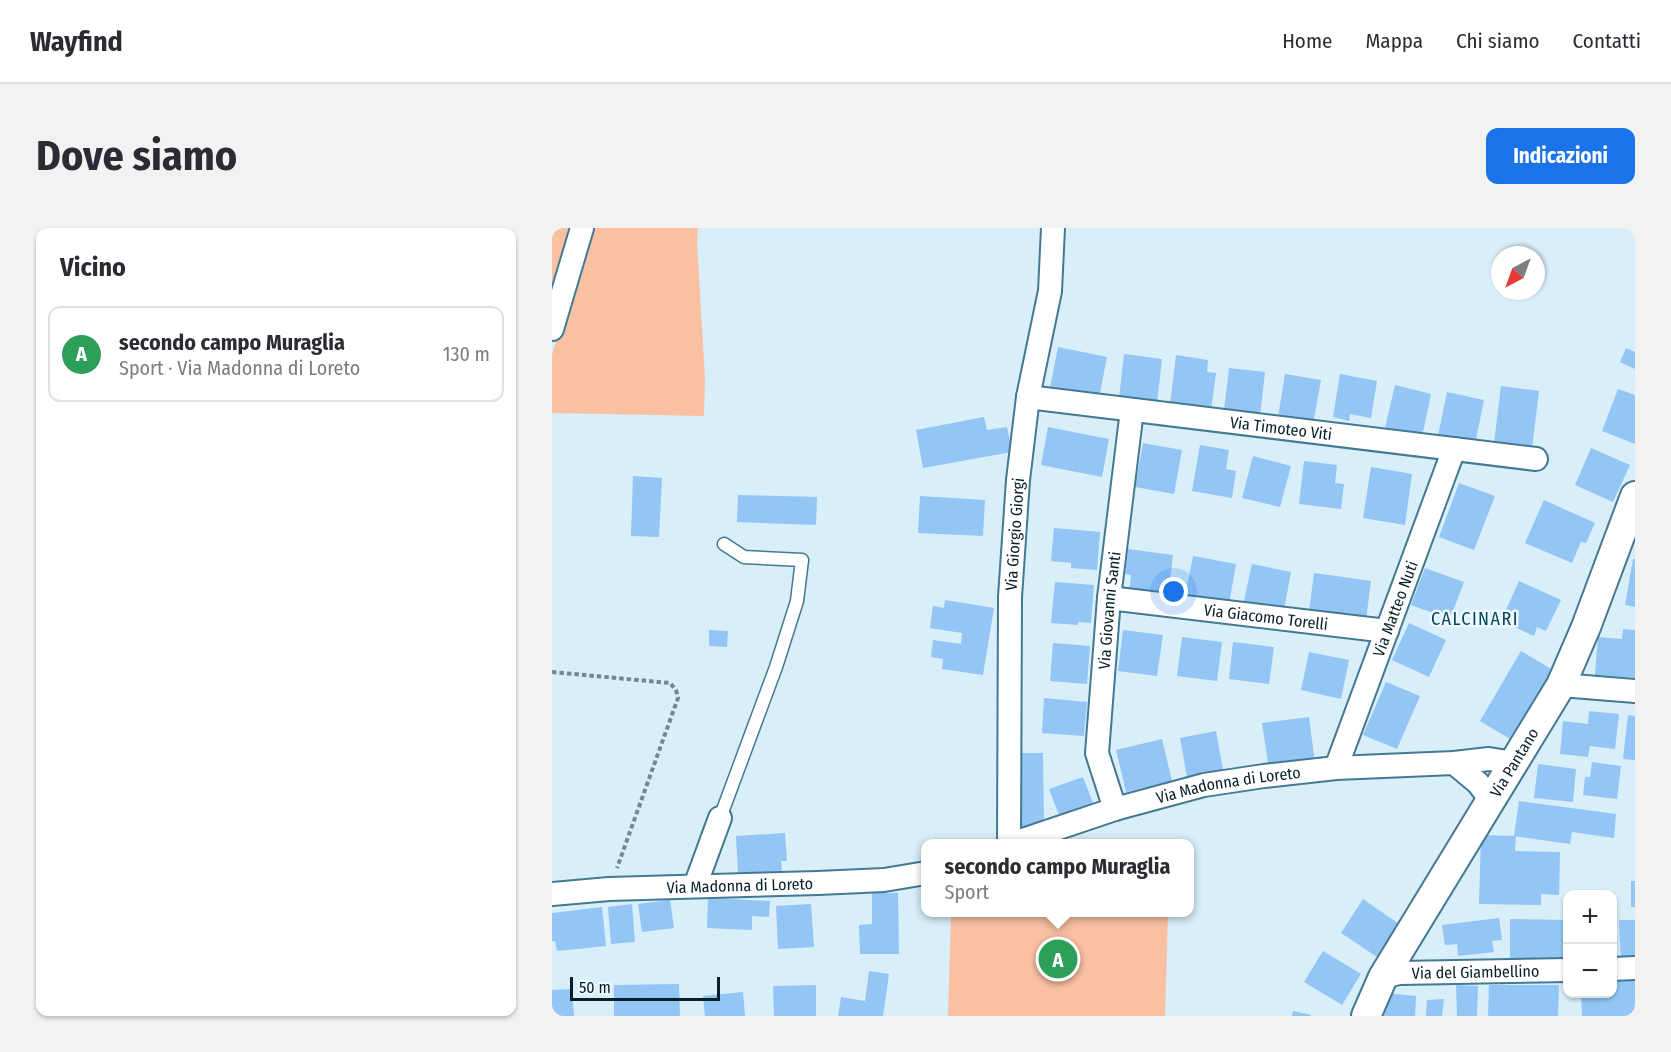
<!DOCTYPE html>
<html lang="it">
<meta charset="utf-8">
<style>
body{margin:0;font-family:"Fira Sans Condensed",sans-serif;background:#f2f2f3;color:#2b2b33}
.controls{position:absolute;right:18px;bottom:18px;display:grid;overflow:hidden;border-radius:12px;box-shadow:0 2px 4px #0004}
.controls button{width:54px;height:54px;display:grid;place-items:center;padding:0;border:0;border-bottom:2px solid #e1e1e2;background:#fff;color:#2b2b33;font:30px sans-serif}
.compass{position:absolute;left:939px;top:18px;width:54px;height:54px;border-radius:50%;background:#fff;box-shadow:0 2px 4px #0004;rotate:221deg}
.scale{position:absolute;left:18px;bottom:15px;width:150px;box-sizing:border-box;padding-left:6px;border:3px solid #071f28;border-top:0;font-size:16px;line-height:21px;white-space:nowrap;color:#071f28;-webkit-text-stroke:4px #eef9ff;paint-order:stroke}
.you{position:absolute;left:622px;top:364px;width:21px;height:21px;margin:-15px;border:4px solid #fff;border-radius:50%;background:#1a73e8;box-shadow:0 0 0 9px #1a73e833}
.badge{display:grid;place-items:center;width:39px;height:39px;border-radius:50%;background:#1a73e8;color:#fff;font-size:20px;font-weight:700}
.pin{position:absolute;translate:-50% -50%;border:3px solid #fff;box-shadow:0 2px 6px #0006}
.popup{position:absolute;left:369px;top:611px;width:273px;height:78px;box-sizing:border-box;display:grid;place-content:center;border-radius:12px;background:#fff;filter:drop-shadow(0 2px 4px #0005);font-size:20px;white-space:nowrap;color:#7c7c81}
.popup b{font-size:22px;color:#2b2b33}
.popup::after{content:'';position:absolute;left:50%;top:100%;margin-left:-12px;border:12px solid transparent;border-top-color:#fff}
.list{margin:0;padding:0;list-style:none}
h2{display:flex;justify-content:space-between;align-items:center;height:78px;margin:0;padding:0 24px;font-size:26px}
h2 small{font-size:20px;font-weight:400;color:#7c7c81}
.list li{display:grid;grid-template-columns:39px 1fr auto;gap:18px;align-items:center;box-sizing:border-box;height:96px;margin:0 12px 12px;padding:0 12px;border:2px solid #e1e1e2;border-radius:12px}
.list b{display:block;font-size:22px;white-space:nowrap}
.list p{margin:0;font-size:20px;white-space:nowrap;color:#7c7c81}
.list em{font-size:20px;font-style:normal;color:#7c7c81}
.map{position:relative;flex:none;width:1083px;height:788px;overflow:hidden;border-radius:12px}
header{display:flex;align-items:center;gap:36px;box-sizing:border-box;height:84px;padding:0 30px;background:#fff;border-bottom:2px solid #e1e1e2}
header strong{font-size:28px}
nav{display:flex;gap:33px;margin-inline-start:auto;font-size:21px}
.intro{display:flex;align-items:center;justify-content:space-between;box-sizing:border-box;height:144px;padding:0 36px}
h1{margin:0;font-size:42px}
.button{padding:15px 27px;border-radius:12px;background:#1a73e8;color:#fff;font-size:21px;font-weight:700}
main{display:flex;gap:36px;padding:0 36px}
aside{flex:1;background:#fff;border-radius:12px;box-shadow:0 2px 4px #0004}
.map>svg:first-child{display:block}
.green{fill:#f9c0a2}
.building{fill:#93c5f5}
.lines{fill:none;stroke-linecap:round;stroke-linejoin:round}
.service-casing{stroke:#437992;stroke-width:15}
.minor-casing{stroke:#437992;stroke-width:26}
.tertiary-casing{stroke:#437992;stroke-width:32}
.path{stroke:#718892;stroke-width:4;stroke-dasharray:4.5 3;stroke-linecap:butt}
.service{stroke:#fff;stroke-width:12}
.minor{stroke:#fff;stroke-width:22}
.tertiary{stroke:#fff;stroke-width:28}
.labels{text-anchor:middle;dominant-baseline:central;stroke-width:5;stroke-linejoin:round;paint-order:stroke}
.street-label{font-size:16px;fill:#071f28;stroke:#eef9ff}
.neighbourhood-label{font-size:18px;letter-spacing:1.5px;fill:#04445a;stroke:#eef9ff}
</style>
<header>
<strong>Wayfind</strong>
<nav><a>Home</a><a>Mappa</a><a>Chi siamo</a><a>Contatti</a></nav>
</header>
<div class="intro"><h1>Dove siamo</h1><a class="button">Indicazioni</a></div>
<main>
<aside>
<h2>Vicino<small></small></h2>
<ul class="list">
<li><span class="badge" style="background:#2e9e5b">A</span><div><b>secondo campo Muraglia</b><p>Sport · Via Madonna di Loreto</p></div><em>130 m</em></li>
</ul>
</aside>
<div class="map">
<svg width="1083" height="788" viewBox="0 0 1083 788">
<rect width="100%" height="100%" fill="#d8eef9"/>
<!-- green -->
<g class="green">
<path d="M0,0H23L0,78Z"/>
<path d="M38,0H146L145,15L153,150L152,188L0,185V127Z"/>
<path d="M399,685H616L613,788H396Z"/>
</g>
<!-- building -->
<g class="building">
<path d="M506,119L555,129L547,170L498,160Z"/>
<path d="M1074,120L1083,124V141L1068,134Z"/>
<path d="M572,126L610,131L605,175L567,170Z"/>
<path d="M624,127L656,132L655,144L664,145L659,182L618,177Z"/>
<path d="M677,140L713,144L708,188L672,183Z"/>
<path d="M733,146L769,152L761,196L726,189Z"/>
<path d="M788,146L825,153L819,190L798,186L797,193L781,189Z"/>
<path d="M843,157L879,166L870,209L833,200Z"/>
<path d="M949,158L987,163L980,220L942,215Z"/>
<path d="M1066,161L1083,167V216L1050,203Z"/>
<path d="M895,164L932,172L923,216L886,208Z"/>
<path d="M432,189L435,202L455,199L460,224L371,240L364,202Z"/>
<path d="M496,199L557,211L550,249L489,237Z"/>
<path d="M591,215L630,222L622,266L583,259Z"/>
<path d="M648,217L677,222L674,241L684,243L680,270L640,263Z"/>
<path d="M1039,220L1078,237L1061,274L1023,257Z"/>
<path d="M701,228L739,238L728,279L690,270Z"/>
<path d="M752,233L785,237L783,255L792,256L789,281L747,276Z"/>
<path d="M819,239L860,246L853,297L811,290Z"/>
<path d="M81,248L110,250L107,309L79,308Z"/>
<path d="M907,255L943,268L922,322L887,309Z"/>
<path d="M186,267L265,269L264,297L185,294Z"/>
<path d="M368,268L433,272L431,308L366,305Z"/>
<path d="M992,272L1043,295L1034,315L1029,314L1020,335L973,315Z"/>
<path d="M502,300L548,304L545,342L519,340V335L499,333Z"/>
<path d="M576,321L621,327L616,369L577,364L579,347L573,346Z"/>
<path d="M641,328L684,336L677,376L633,368Z"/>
<path d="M1081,331H1083V379L1073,377Z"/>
<path d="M700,336L739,344L732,382L692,373Z"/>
<path d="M873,340L912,354L898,391L859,377Z"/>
<path d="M762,345L819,353L814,392L757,384Z"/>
<path d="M967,353L1009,372L994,403L985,399L982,408L949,393Z"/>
<path d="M503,354L542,357L539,395L526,394V397L499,395Z"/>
<path d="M393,372L442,380L431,447L390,441L391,431L379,429L381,412L409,416L410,405L378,400L381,378L392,380Z"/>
<path d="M857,395L894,412L877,449L840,432Z"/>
<path d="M1071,401L1083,402V450L1043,447L1046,409L1070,411Z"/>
<path d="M157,402L176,403L175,419L157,418Z"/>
<path d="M571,402L611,407L605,448L566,443Z"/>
<path d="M630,409L670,414L665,453L625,448Z"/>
<path d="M681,414L722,419L717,456L677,451Z"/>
<path d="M501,415L538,418L535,456L498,453Z"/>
<path d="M969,423L1001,442L958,511L928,493Z"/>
<path d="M757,424L797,432L789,471L749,462Z"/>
<path d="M834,454L868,468L845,521L811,507Z"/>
<path d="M492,470L535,474L532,508L490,505Z"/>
<path d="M1037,483L1067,486L1063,521L1038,518L1036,529L1008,526L1011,493L1036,496Z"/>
<path d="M1076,487L1083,488V532L1071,531Z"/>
<path d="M757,489L763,535L717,541L710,495Z"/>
<path d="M664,503L672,547L636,554L628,510Z"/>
<path d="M610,511L620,553L574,564L564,522Z"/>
<path d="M465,525H491L492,598H466Z"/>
<path d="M1040,534L1069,538L1065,571L1031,567L1033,549H1038Z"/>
<path d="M986,536L1024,541L1021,574L982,570Z"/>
<path d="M531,549L541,575L507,587L497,561Z"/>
<path d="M967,573L1064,586L1062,610L1020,604L1018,616L962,608Z"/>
<path d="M233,605L235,633H229L230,643L186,646L184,608Z"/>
<path d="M929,607L964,608L963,623L1008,624L1007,667L989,666V677L927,676Z"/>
<rect x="1079" y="653" width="4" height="26"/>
<path d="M320,665H346L347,726H308L307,697L320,696Z"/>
<path d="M156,670L218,673L217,689L200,688V702L155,700Z"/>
<path d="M811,671L847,696L825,729L789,705Z"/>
<path d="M118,672L122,700L90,704L86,676Z"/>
<path d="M80,676L83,714L59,716L56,679Z"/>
<path d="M259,676L262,719L226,721L224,678Z"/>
<path d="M50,679L54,718L5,723L3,713H0V685Z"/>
<path d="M947,690L950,712L940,713L942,724L906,728L905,716L893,717L890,697Z"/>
<path d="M958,691L1016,692V733H958Z"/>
<path d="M1067,692H1083V732H1069Z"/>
<path d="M771,723L809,746L790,777L752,754Z"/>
<path d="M317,743L337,746L331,788H286L289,769L313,773Z"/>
<path d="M1060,753H1083V788H1030L1029,766H1060Z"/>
<path d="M127,756L128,788H62V757Z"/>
<path d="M264,757V788H222L221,758Z"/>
<path d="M904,757L926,758L925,788H905Z"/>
<path d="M937,757H1007L1006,788H936Z"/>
<path d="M20,761L22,788H0V762Z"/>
<path d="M191,764L193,788H153L151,768Z"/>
<path d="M833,765L864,768L863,788H829Z"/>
<path d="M892,771L890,788H874L875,772Z"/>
<path d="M741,783L759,787V788H740Z"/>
</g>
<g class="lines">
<defs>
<path id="service" d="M168,590L224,439L245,373L250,332L192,329L172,316"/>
<g id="minor">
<path d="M0,101L30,0"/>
<path id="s1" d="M476,169L984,231"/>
<path id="s2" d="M557,370L835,403"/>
<path d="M1009,457L1083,463"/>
<path d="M902,535L926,555L939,572"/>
<path id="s3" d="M784,540L902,221"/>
<path id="s4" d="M563,581L545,525L557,370L580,182"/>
<path id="s5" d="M457,616L458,369L466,252L476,169L498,63L501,0"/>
<path id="s6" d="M459,616L563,581L652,557L712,548L784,540L902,535L937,531L962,535"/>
<path d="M143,658L168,590"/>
<path id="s7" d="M0,666L57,661L266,655L332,652L374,645"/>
<path d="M1060,741L1083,740"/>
<path id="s8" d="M831,749L847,745L1016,742"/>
</g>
<g id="tertiary">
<path id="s9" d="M814,788L831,749L1009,457L1034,399L1083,268"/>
</g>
</defs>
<!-- service casing -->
<use href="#service" class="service-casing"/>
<!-- minor casing -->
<use href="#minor" class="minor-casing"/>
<!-- tertiary casing -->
<use href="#tertiary" class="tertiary-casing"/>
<!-- path -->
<path class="path" d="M0,444L118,455L124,462L126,470L65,640"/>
<!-- service -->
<use href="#service" class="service"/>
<!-- minor -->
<use href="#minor" class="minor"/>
<!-- tertiary -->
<use href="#tertiary" class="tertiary"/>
</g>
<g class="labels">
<!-- street labels -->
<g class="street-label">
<text stroke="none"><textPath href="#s1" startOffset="255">Via Timoteo Viti</textPath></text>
<text stroke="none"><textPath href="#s5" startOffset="310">Via Giorgio Giorgi</textPath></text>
<text stroke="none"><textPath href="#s3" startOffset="170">Via Matteo Nuti</textPath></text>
<text stroke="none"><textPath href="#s4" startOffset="202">Via Giovanni Santi</textPath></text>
<text stroke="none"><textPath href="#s2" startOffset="158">Via Giacomo Torelli</textPath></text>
<text stroke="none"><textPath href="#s9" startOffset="294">Via Pantano</textPath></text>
<text stroke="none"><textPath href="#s6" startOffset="226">Via Madonna di Loreto</textPath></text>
<text stroke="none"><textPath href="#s7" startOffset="188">Via Madonna di Loreto</textPath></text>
<text stroke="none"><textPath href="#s8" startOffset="93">Via del Giambellino</textPath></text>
</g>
<!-- neighbourhood labels -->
<g class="neighbourhood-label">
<text x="923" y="391">CALCINARI</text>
</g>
</g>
</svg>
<div class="controls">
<button>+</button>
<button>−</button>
</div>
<svg class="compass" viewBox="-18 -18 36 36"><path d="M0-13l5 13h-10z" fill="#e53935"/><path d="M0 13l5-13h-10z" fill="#7c7c81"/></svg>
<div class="scale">50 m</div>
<div class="you"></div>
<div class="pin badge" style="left:506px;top:731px;background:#2e9e5b">A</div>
<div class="popup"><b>secondo campo Muraglia</b>Sport</div>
</div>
</main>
